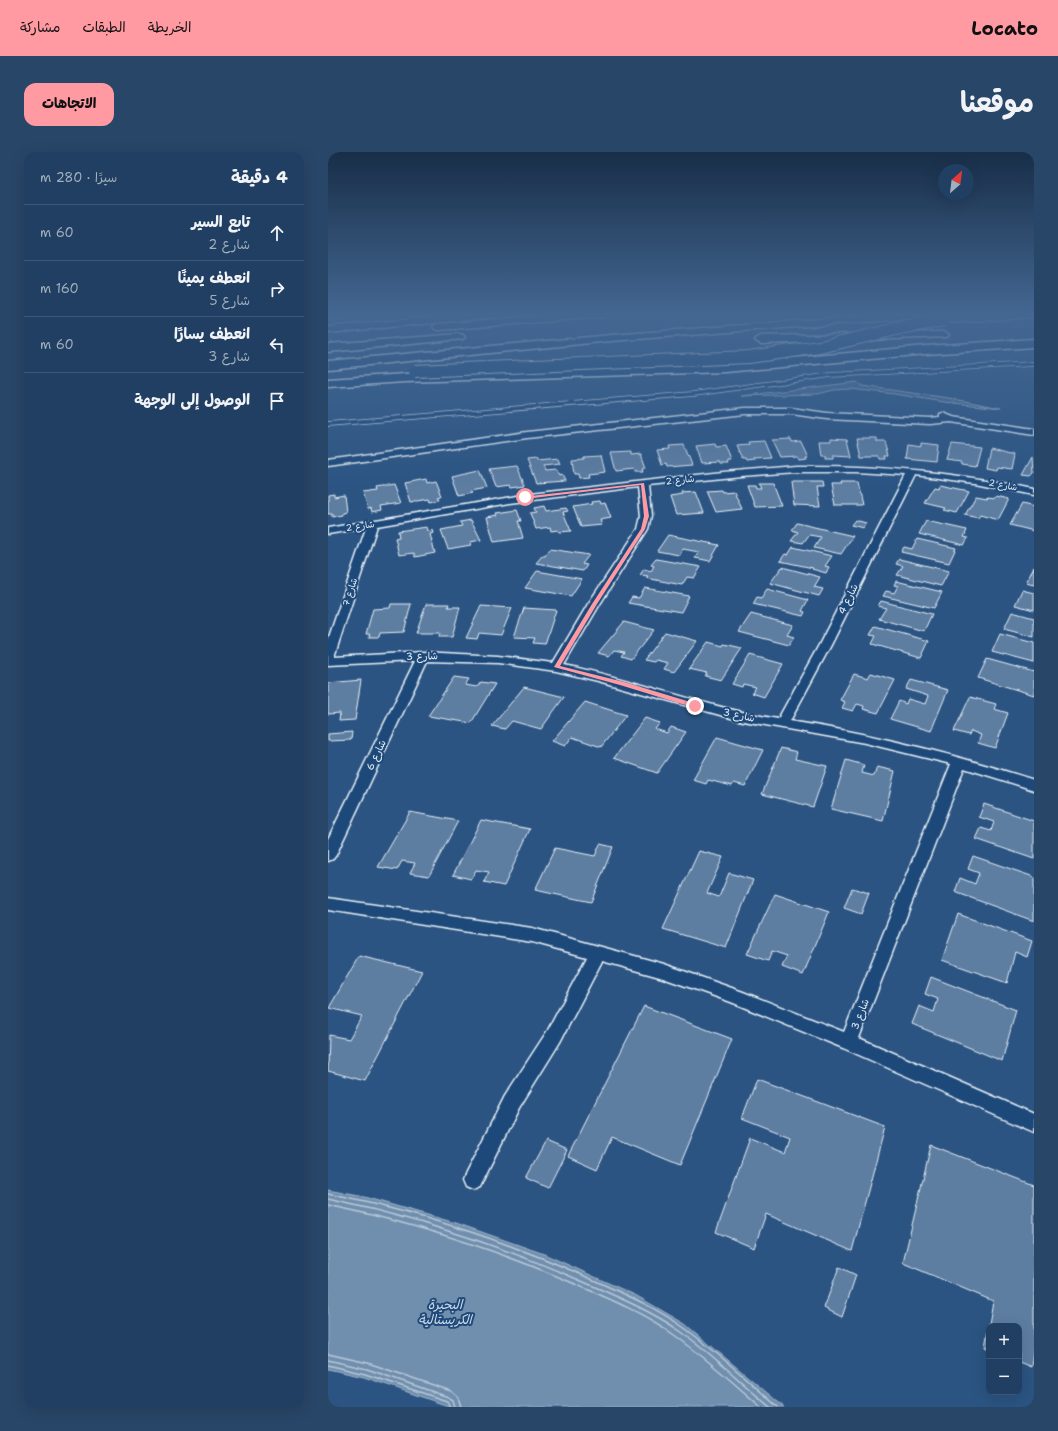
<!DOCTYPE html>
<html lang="ar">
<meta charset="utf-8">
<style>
body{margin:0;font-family:"Shantell Sans","Playpen Sans Arabic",sans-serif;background:#284668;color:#f1f3f6;direction:rtl}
.controls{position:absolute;right:12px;bottom:12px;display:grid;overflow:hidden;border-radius:8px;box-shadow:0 4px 16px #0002}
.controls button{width:36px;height:36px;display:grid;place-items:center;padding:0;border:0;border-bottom:1px solid #3d5877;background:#203f62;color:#f1f3f6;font:20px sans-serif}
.compass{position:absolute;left:610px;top:12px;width:36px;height:36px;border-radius:50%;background:#203f62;box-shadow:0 4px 16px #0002;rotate:28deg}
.stop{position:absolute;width:12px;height:12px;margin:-9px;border:3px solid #ff9aa2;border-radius:50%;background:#fff}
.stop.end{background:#ff9aa2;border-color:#fff;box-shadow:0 1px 4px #0008}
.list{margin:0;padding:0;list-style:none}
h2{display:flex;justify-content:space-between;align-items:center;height:52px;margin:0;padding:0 16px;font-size:17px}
h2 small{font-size:13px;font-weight:400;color:#a2afbe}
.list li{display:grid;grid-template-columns:26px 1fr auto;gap:12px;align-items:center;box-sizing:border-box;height:56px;padding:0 16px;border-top:1px solid #3d5877}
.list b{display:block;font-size:15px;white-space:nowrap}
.list p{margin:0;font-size:13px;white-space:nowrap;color:#a2afbe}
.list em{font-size:13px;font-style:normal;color:#a2afbe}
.icon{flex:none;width:22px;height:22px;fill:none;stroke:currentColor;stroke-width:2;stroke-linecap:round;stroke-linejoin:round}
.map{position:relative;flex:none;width:706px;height:1255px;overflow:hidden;direction:ltr;border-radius:12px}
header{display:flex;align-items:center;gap:24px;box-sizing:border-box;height:56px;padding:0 20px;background:#ff9aa2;color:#111}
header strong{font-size:19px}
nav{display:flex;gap:22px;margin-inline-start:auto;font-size:14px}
.intro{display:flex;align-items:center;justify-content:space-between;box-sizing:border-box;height:96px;padding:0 24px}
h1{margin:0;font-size:28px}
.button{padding:10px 18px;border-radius:12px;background:#ff9aa2;color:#111;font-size:14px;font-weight:700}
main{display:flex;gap:24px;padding:0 24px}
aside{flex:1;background:#203f62;border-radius:12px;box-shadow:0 4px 16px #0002}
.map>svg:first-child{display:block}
.green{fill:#476b93;stroke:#98aec6}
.water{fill:#708ead;stroke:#a0b6cb}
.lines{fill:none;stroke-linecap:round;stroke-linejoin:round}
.shore{stroke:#b8c9da;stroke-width:1.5}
.building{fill:#5d7da1;stroke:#e8f1f8}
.lane-casing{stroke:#e8f1f8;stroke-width:5.5}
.street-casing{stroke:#e8f1f8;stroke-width:3}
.secondary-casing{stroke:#e8f1f8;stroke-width:3}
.highway-casing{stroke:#e8f1f8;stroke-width:3}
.lane{stroke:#1f4a7a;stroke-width:4}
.street{fill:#1f4a7a;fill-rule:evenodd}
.secondary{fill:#1f4a7a;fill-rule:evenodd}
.highway{fill:#1f4a7a;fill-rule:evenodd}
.highway-bridge-casing{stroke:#e8f1f8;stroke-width:14;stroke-linecap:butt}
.highway-bridge{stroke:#1f4a7a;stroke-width:12}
.route{fill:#ff9aa2}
.labels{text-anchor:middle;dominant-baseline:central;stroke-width:4;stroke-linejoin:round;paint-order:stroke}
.far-street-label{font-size:9px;fill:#e8f1f8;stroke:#1f4a7a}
.street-label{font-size:10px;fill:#e8f1f8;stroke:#1f4a7a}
.near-water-label{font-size:13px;font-style:italic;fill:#d0dde9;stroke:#1f4a7a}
</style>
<header>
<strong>Locato</strong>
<nav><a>الخريطة</a><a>الطبقات</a><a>مشاركة</a></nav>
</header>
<div class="intro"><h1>موقعنا</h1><a class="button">الاتجاهات</a></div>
<main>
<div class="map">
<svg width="706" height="1255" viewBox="0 0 706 1255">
<rect width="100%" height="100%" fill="#2b5482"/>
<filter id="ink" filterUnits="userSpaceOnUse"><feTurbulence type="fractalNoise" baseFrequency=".025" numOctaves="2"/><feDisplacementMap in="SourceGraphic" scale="8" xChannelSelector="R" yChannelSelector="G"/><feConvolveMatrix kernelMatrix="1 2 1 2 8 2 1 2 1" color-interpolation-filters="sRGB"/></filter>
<g filter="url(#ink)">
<!-- green -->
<g class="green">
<path d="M0,162H89L0,170Z"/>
<path d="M529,230L534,234L621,246L673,256L616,250L566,242L522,237L506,238L490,242L413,244Z"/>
</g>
<!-- water -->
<path class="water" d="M0,1038L36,1045L128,1071L216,1102L309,1144L357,1172L456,1255H123L36,1225L0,1217Z"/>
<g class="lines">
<!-- shore -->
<g class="shore">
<path d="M0,1042C94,1061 185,1091 272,1131C301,1144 330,1157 355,1175C389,1199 419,1228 450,1255"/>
<path d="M0,1047C90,1066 174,1094 258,1131C290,1145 323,1159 352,1179C384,1201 412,1230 442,1255"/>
<path d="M0,1053C85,1071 167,1097 247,1132C279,1146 311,1159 339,1178C373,1201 403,1229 433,1255"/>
<path d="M0,1202L40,1211L123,1239L130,1245L133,1255"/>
<path d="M0,1208L39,1217L120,1245L125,1248L127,1255"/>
<path d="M0,1213L37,1222L119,1249L122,1255"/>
</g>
</g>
<!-- building -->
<g class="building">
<path d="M503,286L519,287L523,304L505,303V306H497V303H493L491,289H503Z"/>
<path d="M529,286H549V290H558L562,304H558L559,307H552L551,304H533Z"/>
<path d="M463,287L464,290L473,289L480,304H477L478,306L471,307L469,304L452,305L444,288Z"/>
<path d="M436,289L443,306L426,307L427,309L419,310L418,308H415L409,294L421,293L420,290Z"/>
<path d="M593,291L611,293L609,310L579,307L581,292L593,294Z"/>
<path d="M387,292L388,295L398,294L404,309H400L401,312H393L392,310L374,311L368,294Z"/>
<path d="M624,292L652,295L647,314L634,312V310L619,308Z"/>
<path d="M356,293L364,313L339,315L338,312L334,313L329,298L342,297L341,294Z"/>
<path d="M661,296L687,302L684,317L669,315L668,318L657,316Z"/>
<path d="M303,300V303L313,302L318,316L314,317L315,320H307L306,317L288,319L283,301Z"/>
<path d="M273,303L277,320L260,322L261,325L251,326L250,322H246L244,307L256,306V304Z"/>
<path d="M705,305L706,321L703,324L695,323Z"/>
<path d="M208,307L209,309L230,307L232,312L215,314L217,319L228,318L231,324L234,323L237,329L208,331L199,308Z"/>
<path d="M189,314L197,333L184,335L183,333L168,335L161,317Z"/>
<path d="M152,318L159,336L143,339L145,341L131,344L124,324Z"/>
<path d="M98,327L99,331L108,329L114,344L110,345L112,348L103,350L102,347L83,350L77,331Z"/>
<path d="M463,330H494L495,335H489L492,354L466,353Z"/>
<path d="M431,331H445L454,354L427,355L419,333H427L428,336H433Z"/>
<path d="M512,331H529L534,353H507L503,333H513Z"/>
<path d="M66,333L73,351L53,354L54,358L44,360L43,356L40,357L35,341L50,339L49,336Z"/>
<path d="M612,333L641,339L629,361L616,358L618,356L597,351L607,335L611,336Z"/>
<path d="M394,338L395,340L406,339L414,357L388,360L379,339Z"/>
<path d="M368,340L376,361L348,363L342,345L355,343L354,341Z"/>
<path d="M6,342V345L16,343L18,360L14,361V363L4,365V362H0V343Z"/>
<path d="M648,344L659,346L660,345L667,346L668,344L681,347L670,368L652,363L650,366L637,363Z"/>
<path d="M272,349L273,352L277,351L283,366L272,368L274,373L253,375L245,355L264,352L263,350Z"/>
<path d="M694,352L706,355V379L682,373Z"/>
<path d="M216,354L218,359L238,356L240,359L235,360L243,379L231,380L230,378L223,379L222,375L208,377L202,361L208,360L206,356Z"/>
<path d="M189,358L193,369H190L195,386L166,390L159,365L170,363L169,361Z"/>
<path d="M143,368L153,388L142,390L143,393L120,397L113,378L134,374L132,370Z"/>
<path d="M527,368L538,371L535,376L523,373Z"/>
<path d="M598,369L639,378L636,385L640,386L636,393L591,382Z"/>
<path d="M469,371L525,384L513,402L486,396L493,385L481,383L475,391L463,389L470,380L464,378Z"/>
<path d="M99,375L100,379L105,378L106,381L102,382L107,401L87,405L86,401L71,403L67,386L71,385L70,379Z"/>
<path d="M340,383L391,393L382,409L367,406L371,400L355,397L351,403L329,399Z"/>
<path d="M589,387L628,396L621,411L573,400L576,395L584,397Z"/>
<path d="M465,395L504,404L497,414L501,415L498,421L484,417L485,416L452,409L457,402L460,403Z"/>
<path d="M222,397L261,403L254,412L259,413L255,419L208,411L214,404H217Z"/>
<path d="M328,407L373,415L366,426L359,425L354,433L318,426L320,424L312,423L316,417L323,419L326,414L323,413Z"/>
<path d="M571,407L621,419L613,434L569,423L575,414L568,412Z"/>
<path d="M454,415L492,425L486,435L495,437L491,444L442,431Z"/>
<path d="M706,415V433L698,431Z"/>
<path d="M209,419L254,427L243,444L197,436Z"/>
<path d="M568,429L614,440L606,456L555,444L558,439L566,441L570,434L566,433Z"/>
<path d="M317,436L361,444L353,460L300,451L304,445L311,446Z"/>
<path d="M439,437L480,448L474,459L477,460L475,464L425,452L429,445L433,446Z"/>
<path d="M694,438L706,441V458L687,453Z"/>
<path d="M553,449L604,462L596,479L551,467L558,456L550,454Z"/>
<path d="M63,452H83L76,480L52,481L51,485H41L42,482H38L45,457L62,456Z"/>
<path d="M98,452H121L120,455H132L124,485H111L112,481H88Z"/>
<path d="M153,454L184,456L173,483L151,481L149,487L138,486Z"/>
<path d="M196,456L228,458L217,492L205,491L207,486L186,485Z"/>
<path d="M684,460L706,466V485L676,477Z"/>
<path d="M423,462L465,473L459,483L466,485L461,493L411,480Z"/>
<path d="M296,470L326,478L303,507L293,504L296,500L286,498L281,504L270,501Z"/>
<path d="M547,474L601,489L593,506L544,492L548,484L542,483Z"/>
<path d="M337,480L369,489L346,520L336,517L340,511L328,508L326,510L316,508Z"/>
<path d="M672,482L706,491V511L664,500Z"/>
<path d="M380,490L395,494L396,492L414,496L393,528L377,524L379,521L361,517Z"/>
<path d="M422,503L455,512L436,545L424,541L428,535L415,532L414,535L404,532Z"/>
<path d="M659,507L706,520V543L650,526Z"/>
<path d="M543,521L567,528L550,561L535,557L536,554L529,552L525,559L514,556L517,550L512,548L526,522L540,526Z"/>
<path d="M126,525L141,527L137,533L149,535L153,530L167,532L143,571L100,564Z"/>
<path d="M33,528L27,568L11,569L12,561L0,562V531Z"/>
<path d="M583,528L620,538L603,579L562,567L571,549L578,552L580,547L597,552L600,544L578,537Z"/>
<path d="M196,535L236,545L213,577L184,569L177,577L164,574Z"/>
<path d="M642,545L668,552L666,557L680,561L667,596L650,591L653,583L643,579L641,583L626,579Z"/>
<path d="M257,550L298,563L273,595L244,585L237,594L224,589Z"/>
<path d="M317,566L332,571L327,577L339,581L343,575L358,580L329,621L286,606Z"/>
<path d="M24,580L23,588L0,589V582Z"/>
<path d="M389,585L435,598L417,634L406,631L404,634L380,628L378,632L365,628Z"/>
<path d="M453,596L469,600L467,607L499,614L485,655L434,642Z"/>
<path d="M518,608L536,613L534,621L546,624L549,615L567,619L555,669L503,657Z"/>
<path d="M656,652L706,669V707L648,687L653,676L663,679L666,670L651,665Z"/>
<path d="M82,660L130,669L101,724L82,721L87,711L74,709L69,718L50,715Z"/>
<path d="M153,668L202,677L176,734L156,730L161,720L148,718L143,727L125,723Z"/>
<path d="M272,692L285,695L263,750L207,738L227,696L267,704Z"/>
<path d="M371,699L395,705L379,741L391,745L401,721L425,728L398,796L335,777Z"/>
<path d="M645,704L706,725V769L627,740L632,726L647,732L651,721L640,717Z"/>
<path d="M524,736L541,741L533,762L516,756Z"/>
<path d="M447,742L501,760L475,823L454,815L459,804L444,799L440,809L419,802Z"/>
<path d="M630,762L704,789L699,805L687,800L679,831L614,808Z"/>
<path d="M31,804L94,819L37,929L0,919L1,883L21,887L34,864L1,856Z"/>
<path d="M603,825L688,858L674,909L584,872L591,854L606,860L610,847L597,842Z"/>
<path d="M316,854L404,887L352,1013L284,985L269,1017L240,1004Z"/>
<path d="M429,927L557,975L524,1099L438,1062L426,1096L388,1080L422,986L457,1000L462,985L414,966Z"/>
<path d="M218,989L239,998L220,1036L198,1026Z"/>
<path d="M603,993L706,1033V1193L703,1215L691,1210V1174H661V1197L657,1195L665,1149L575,1111Z"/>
<path d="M511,1115L528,1123L514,1165L496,1156Z"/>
</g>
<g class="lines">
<defs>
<path id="lane" d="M0,272L365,242L503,223L706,212"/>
<g id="street">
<path d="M417,256H463L499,261L602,266L612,265V262L615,261L625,265L706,277V283L623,270L602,272L499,267L463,262H417L199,286L0,314V308L199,280Z"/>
<path d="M468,314C549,313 627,320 706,337V343L647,331L588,323L503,493L462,569C545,582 626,602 706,628V638L636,616L531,886L706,962V980L515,896L403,850L335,826L274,809L232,890L191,956L152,1035L145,1038L138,1035L135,1028L138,1021L177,944L220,878L259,805L204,790L0,758V746L204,776L336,812L415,840L516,880L623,612L537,591L410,568L270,529L228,519L170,511L99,509L8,703L5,707L0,709V687L87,509L0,513V488L38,376L0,382V376L202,342L395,320ZM468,320H528L578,323L491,493L450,567C377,555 309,528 236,513L272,452L320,377L323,364L320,334L413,324ZM310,335L313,364L310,377L260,452L225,511L170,504L95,500L6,505L49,374L182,351Z"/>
</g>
<path id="secondary" d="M136,162H172L167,165L0,181V175Z"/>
<g id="highway">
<path d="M234,162H281L275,165L111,178L107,177L105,175L107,173L111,172Z"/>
<path d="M559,162H608L602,165L283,189L0,217V209L283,183Z"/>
<path d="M657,162H706V165L616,171L610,168L616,165Z"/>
<path d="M615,180L619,181L621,183L619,185L433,192L429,190L427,188L429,186L433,184Z"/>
<path d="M131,182L135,183L137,185L135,187L0,200V192Z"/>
<path d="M706,187V195L598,202L397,220L77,230L0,235V227L77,222L397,212L598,194Z"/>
</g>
</defs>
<!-- lane casing -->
<use href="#lane" class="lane-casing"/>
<!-- street casing -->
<use href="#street" class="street-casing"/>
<!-- secondary casing -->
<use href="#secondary" class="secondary-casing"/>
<!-- highway casing -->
<use href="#highway" class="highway-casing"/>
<!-- lane -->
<use href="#lane" class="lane"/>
<!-- street -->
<use href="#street" class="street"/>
<!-- secondary -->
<use href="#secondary" class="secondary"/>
<!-- highway -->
<use href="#highway" class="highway"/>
<defs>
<path id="highway-bridge" d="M87,219L421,205L492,195L577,175L616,168"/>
</defs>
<!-- highway-bridge casing -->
<use href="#highway-bridge" class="highway-bridge-casing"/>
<!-- highway-bridge -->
<use href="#highway-bridge" class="highway-bridge"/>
</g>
</g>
<!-- sky -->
<linearGradient id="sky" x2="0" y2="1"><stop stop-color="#182e48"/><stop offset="0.48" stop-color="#446792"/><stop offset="1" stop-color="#446792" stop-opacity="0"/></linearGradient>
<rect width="706" height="338" fill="url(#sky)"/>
<!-- route -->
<path class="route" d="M316,331L321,364L317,377L269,452L232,514L296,530L369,552V555L367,556L292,533L226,515L264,452L313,377L316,364L313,333L197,347L194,345Z"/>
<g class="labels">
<!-- far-street labels -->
<g class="far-street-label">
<text transform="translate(352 328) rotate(-6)">شارع 2</text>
<text transform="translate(675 333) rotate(11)">شارع 2</text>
<text transform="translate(32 374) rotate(-8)">شارع 2</text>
<text transform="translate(22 440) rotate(-72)">شارع 7</text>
</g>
<!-- street labels -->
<g class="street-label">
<text transform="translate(520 447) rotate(-64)">شارع 4</text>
<text transform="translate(94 504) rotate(-1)">شارع 3</text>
<text transform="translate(411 563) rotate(12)">شارع 3</text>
<text transform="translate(48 603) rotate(-64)">شارع 6</text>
<text transform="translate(532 862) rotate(-68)">شارع 3</text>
</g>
<!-- near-water labels -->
<g class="near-water-label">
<text x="117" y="1152">البحيرة<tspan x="117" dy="15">الكريستالية</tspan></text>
</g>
</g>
</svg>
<div class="controls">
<button>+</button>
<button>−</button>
</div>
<svg class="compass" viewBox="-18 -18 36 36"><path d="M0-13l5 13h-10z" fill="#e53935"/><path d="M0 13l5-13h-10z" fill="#a2afbe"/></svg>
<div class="stop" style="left:197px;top:345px"></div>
<div class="stop end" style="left:367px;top:554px"></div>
</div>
<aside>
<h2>4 دقيقة<small>سيرًا · 280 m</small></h2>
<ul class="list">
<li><svg class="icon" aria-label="ahead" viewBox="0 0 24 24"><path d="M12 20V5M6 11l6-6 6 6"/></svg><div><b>تابع السير</b><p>شارع 2</p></div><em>60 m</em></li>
<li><svg class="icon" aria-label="right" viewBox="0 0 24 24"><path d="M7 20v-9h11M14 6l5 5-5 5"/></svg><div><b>انعطف يمينًا</b><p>شارع 5</p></div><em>160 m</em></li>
<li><svg class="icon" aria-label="left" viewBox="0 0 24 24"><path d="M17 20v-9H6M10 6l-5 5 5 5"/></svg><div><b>انعطف يسارًا</b><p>شارع 3</p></div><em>60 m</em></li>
<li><svg class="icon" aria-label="arrive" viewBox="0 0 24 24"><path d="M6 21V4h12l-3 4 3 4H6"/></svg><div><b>الوصول إلى الوجهة</b></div></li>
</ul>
</aside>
</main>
